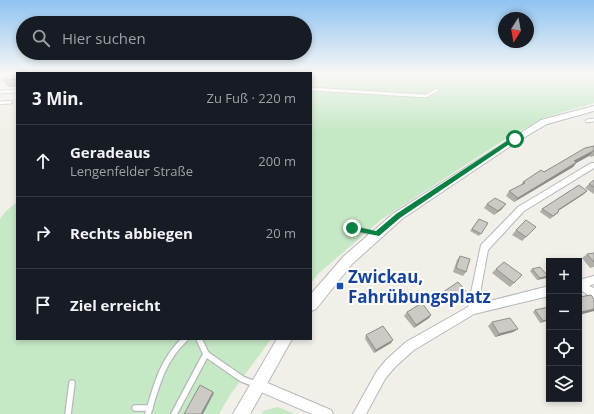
<!DOCTYPE html>
<html lang="de">
<meta charset="utf-8">
<style>
body{margin:0;font-family:"Open Sans",sans-serif;background:#242831;color:#f1f3f6}
.controls{position:absolute;right:12px;bottom:12px;display:grid;overflow:hidden;border-radius:0px;box-shadow:0 2px 6px #0003}
.controls button{width:36px;height:36px;display:grid;place-items:center;padding:0;border:0;border-bottom:1px solid #363941;background:#171b24;color:#f1f3f6;font:20px sans-serif}
.compass{position:absolute;left:498px;top:12px;width:36px;height:36px;border-radius:50%;background:#171b24;box-shadow:0 2px 6px #0003;rotate:191deg}
.stop{position:absolute;width:12px;height:12px;margin:-9px;border:3px solid #0b8043;border-radius:50%;background:#fff}
.stop.end{background:#0b8043;border-color:#fff;box-shadow:0 1px 4px #0008}
.list{margin:0;padding:0;list-style:none}
h2{display:flex;justify-content:space-between;align-items:center;height:52px;margin:0;padding:0 16px;font-size:17px}
h2 small{font-size:13px;font-weight:400;color:#9ea1a6}
.list li{display:grid;grid-template-columns:26px 1fr auto;gap:12px;align-items:center;box-sizing:border-box;height:72px;padding:0 16px;border-top:1px solid #363941}
.list b{display:block;font-size:15px;white-space:nowrap}
.list p{margin:0;font-size:13px;white-space:nowrap;color:#9ea1a6}
.list em{font-size:13px;font-style:normal;color:#9ea1a6}
.icon{flex:none;width:22px;height:22px;fill:none;stroke:currentColor;stroke-width:2;stroke-linecap:round;stroke-linejoin:round}
.map{position:relative;flex:none;width:594px;height:414px;overflow:hidden}
.search{position:absolute;background:#171b24;box-shadow:0 2px 6px #0003;left:16px;top:16px;width:296px;height:44px;display:flex;align-items:center;gap:10px;box-sizing:border-box;padding:0 14px;border-radius:22px;color:#9ea1a6;font-size:15px}
.panel{position:absolute;background:#171b24;box-shadow:0 2px 6px #0003;left:16px;top:72px;width:296px;height:268px;border-radius:0px}
.map>svg:first-child{display:block}
.green{fill:#c5e8c5}
.lines{fill:none;stroke-linecap:round;stroke-linejoin:round}
.stream{stroke:#aadaff;stroke-width:2}
.service-far2-casing{stroke:#b5b8bc;stroke-width:4.5}
.service-far1-casing{stroke:#b5b8bc;stroke-width:6}
.service-casing{stroke:#b5b8bc;stroke-width:8}
.minor-casing{stroke:#b5b8bc;stroke-width:2}
.secondary-casing{stroke:#b6babf;stroke-width:2}
.service-far2{stroke:#fff;stroke-width:3}
.service-far1{stroke:#fff;stroke-width:4}
.service{stroke:#fff;stroke-width:5.5}
.minor{fill:#fff;fill-rule:evenodd}
.secondary{fill:#fff;fill-rule:evenodd}
.wall{fill:#afaea9}
.shaded-wall{fill:#8f8d8a}
.building{fill:#cccac5;stroke:#8f8d8a}
.route{fill:#0b8043}
.transit-dot{fill:#1a4fb4;stroke:#fff;stroke-width:1.5}
.labels{text-anchor:middle;dominant-baseline:central;stroke-width:4;stroke-linejoin:round;paint-order:stroke}
.near-transit-label{font-size:17px;font-weight:bold;fill:#164399;stroke:#fff;text-anchor:start}
</style>
<div class="map">
<svg width="594" height="414" viewBox="0 0 594 414">
<rect width="100%" height="100%" fill="#f1efe8"/>
<!-- green -->
<g class="green">
<path d="M311,74H594V103L546,117L510,136L382,219L319,273L311,283Z"/>
<path d="M17,202V339H271L230,395L219,414H0V219L5,212Z"/>
<path d="M278,407L295,414H262L263,411Z"/>
</g>
<g class="lines">
<!-- stream -->
<g class="stream">
<path d="M410,74H453"/>
<path d="M311,80L336,75L372,74"/>
</g>
<defs>
<g id="service-far2">
<path d="M311,89L426,96L437,90"/>
<path d="M0,92L17,91"/>
<path d="M0,103L11,102"/>
<path d="M587,121L594,120"/>
</g>
<path id="service-far1" d="M352,228L376,234"/>
<g id="service">
<path d="M199,339L206,354L242,379L255,384"/>
<path d="M135,408H150"/>
<path d="M68,414L72,383"/>
<path d="M148,414C156,386 163,359 185,339"/>
<path d="M174,414L206,354"/>
</g>
<g id="minor">
<path d="M591,163H594V168L524,211L488,250L478,304L549,286V296L474,314L414,350L395,367L385,379L366,414H353L377,371L387,359L406,342L468,307L481,245L518,207Z"/>
<path d="M594,276V284L589,286L594,288V299L579,289V280Z"/>
<path d="M258,379L331,410L333,414H312L254,389L252,385L254,381Z"/>
</g>
<g id="secondary">
<path d="M594,106V111L547,124L518,141L402,219L352,264L316,309L311,311V294L344,256L394,213L541,120Z"/>
<path d="M277,339H292L250,414H233Z"/>
</g>
</defs>
<!-- service-far2 casing -->
<use href="#service-far2" class="service-far2-casing"/>
<!-- service-far1 casing -->
<use href="#service-far1" class="service-far1-casing"/>
<!-- service casing -->
<use href="#service" class="service-casing"/>
<!-- minor casing -->
<use href="#minor" class="minor-casing"/>
<!-- secondary casing -->
<use href="#secondary" class="secondary-casing"/>
<!-- service-far2 -->
<use href="#service-far2" class="service-far2"/>
<!-- service-far1 -->
<use href="#service-far1" class="service-far1"/>
<!-- service -->
<use href="#service" class="service"/>
<!-- minor -->
<use href="#minor" class="minor"/>
<!-- secondary -->
<use href="#secondary" class="secondary"/>
</g>
<!-- wall -->
<g class="wall">
<path d="M17,74V87H8L3,80Z"/>
<path d="M594,146V156L591,157L589,156L577,162L573,167L514,202L506,196L509,191L521,185L523,182Z"/>
<path d="M594,180V194L585,188L589,184Z"/>
<path d="M584,194L559,210V211L557,214L550,219L540,212L542,209Z"/>
<path d="M487,204L502,209L494,215L484,208Z"/>
<path d="M479,219L488,223L479,236L470,231Z"/>
<path d="M536,227L522,241L512,235L516,230Z"/>
<path d="M594,253V267L590,268L582,258L587,254Z"/>
<path d="M460,256L466,272L463,276L453,272L457,260Z"/>
<path d="M496,269L514,283L510,287L492,273Z"/>
<path d="M532,269L548,276L546,278L537,280L530,271Z"/>
<path d="M466,291L464,294L445,305L438,297L440,294Z"/>
<path d="M549,307V320L540,323L533,312L535,310Z"/>
<path d="M407,312L431,315L429,318L414,328L404,316Z"/>
<path d="M492,322L518,329L513,332L495,337L488,326Z"/>
<path d="M366,335L391,343L374,353L365,339Z"/>
</g>
<!-- shaded-wall -->
<g class="shaded-wall">
<path d="M593,151L589,156L571,166L574,161Z"/>
<path d="M577,162L573,167L514,202L518,198Z"/>
<path d="M587,191L584,194L555,213L558,210Z"/>
<path d="M506,204L502,209L494,215L498,211Z"/>
<path d="M548,276L546,278L537,280L540,278Z"/>
<path d="M466,291L464,294L445,305L448,302Z"/>
<path d="M594,309V311L579,315V314L581,312Z"/>
<path d="M431,315L429,318L414,328L416,325Z"/>
<path d="M549,319V320L540,323L543,321Z"/>
<path d="M518,329L513,332L495,337L499,334Z"/>
<path d="M393,340L391,343L374,353L376,350Z"/>
<path d="M213,392L214,393L203,414H201Z"/>
</g>
<!-- building -->
<g class="building">
<path d="M8,74H17V79L3,80Z"/>
<path d="M594,146V151H593L574,161L577,162L518,198L509,191L525,183L523,182L541,170L544,172L585,148Z"/>
<path d="M594,180V187L589,184Z"/>
<path d="M579,185L587,191L558,210L559,211L553,216L542,209Z"/>
<path d="M495,198L506,204L498,211L487,204Z"/>
<path d="M479,219L488,223L481,234L472,229Z"/>
<path d="M526,220L536,227L526,237L516,230Z"/>
<path d="M594,253V262L587,254Z"/>
<path d="M460,256L470,259L466,272L456,268Z"/>
<path d="M504,262L522,275L514,283L496,269Z"/>
<path d="M540,267L548,276L540,278L532,269Z"/>
<path d="M458,282L466,291L448,302L440,294Z"/>
<path d="M591,295L594,299V309L581,312L579,310V297Z"/>
<path d="M422,303L431,315L416,325L407,312Z"/>
<path d="M549,307V319L543,321L535,310Z"/>
<path d="M510,318L518,329L499,334L492,322Z"/>
<path d="M383,326L393,340L376,350L366,335Z"/>
<path d="M200,385L213,392L201,414H184Z"/>
</g>
<!-- sky -->
<linearGradient id="sky" x2="0" y2="1"><stop stop-color="#8fc3f1"/><stop offset="0.56" stop-color="#f9f8f5"/><stop offset="1" stop-color="#f9f8f5" stop-opacity="0"/></linearGradient>
<rect width="594" height="132" fill="url(#sky)"/>
<!-- route -->
<path class="route" d="M513,137L517,139L400,218L379,236L349,230L348,228L352,226L376,231L396,214Z"/>
<!-- markers -->
<rect class="transit-dot" x="336" y="282" width="8" height="8" rx="2"/>
<g class="labels">
<!-- near-transit labels -->
<g class="near-transit-label">
<text x="348" y="276">Zwickau,<tspan x="348" dy="20">Fahrübungsplatz</tspan></text>
</g>
</g>
</svg>
<div class="controls">
<button>+</button>
<button>−</button>
<button><svg class="icon" aria-label="locate" viewBox="0 0 24 24"><circle cx="12" cy="12" r="6"/><path d="M12 2v4M12 18v4M2 12h4M18 12h4"/></svg></button>
<button><svg class="icon" aria-label="layers" viewBox="0 0 24 24"><path d="M12 4l9 5-9 5-9-5zM3 14l9 5 9-5"/></svg></button>
</div>
<svg class="compass" viewBox="-18 -18 36 36"><path d="M0-13l5 13h-10z" fill="#e53935"/><path d="M0 13l5-13h-10z" fill="#9ea1a6"/></svg>
<div class="stop" style="left:515px;top:139px"></div>
<div class="stop end" style="left:352px;top:228px"></div>
<div class="search"><svg class="icon" aria-label="search" viewBox="0 0 24 24"><circle cx="10" cy="10" r="6"/><path d="M15 15l6 6"/></svg>Hier suchen</div>
<section class="panel">
<h2>3 Min.<small>Zu Fuß · 220 m</small></h2>
<ul class="list">
<li><svg class="icon" aria-label="ahead" viewBox="0 0 24 24"><path d="M12 20V5M6 11l6-6 6 6"/></svg><div><b>Geradeaus</b><p>Lengenfelder Straße</p></div><em>200 m</em></li>
<li><svg class="icon" aria-label="right" viewBox="0 0 24 24"><path d="M7 20v-9h11M14 6l5 5-5 5"/></svg><div><b>Rechts abbiegen</b></div><em>20 m</em></li>
<li><svg class="icon" aria-label="arrive" viewBox="0 0 24 24"><path d="M6 21V4h12l-3 4 3 4H6"/></svg><div><b>Ziel erreicht</b></div></li>
</ul>
</section>
</div>
